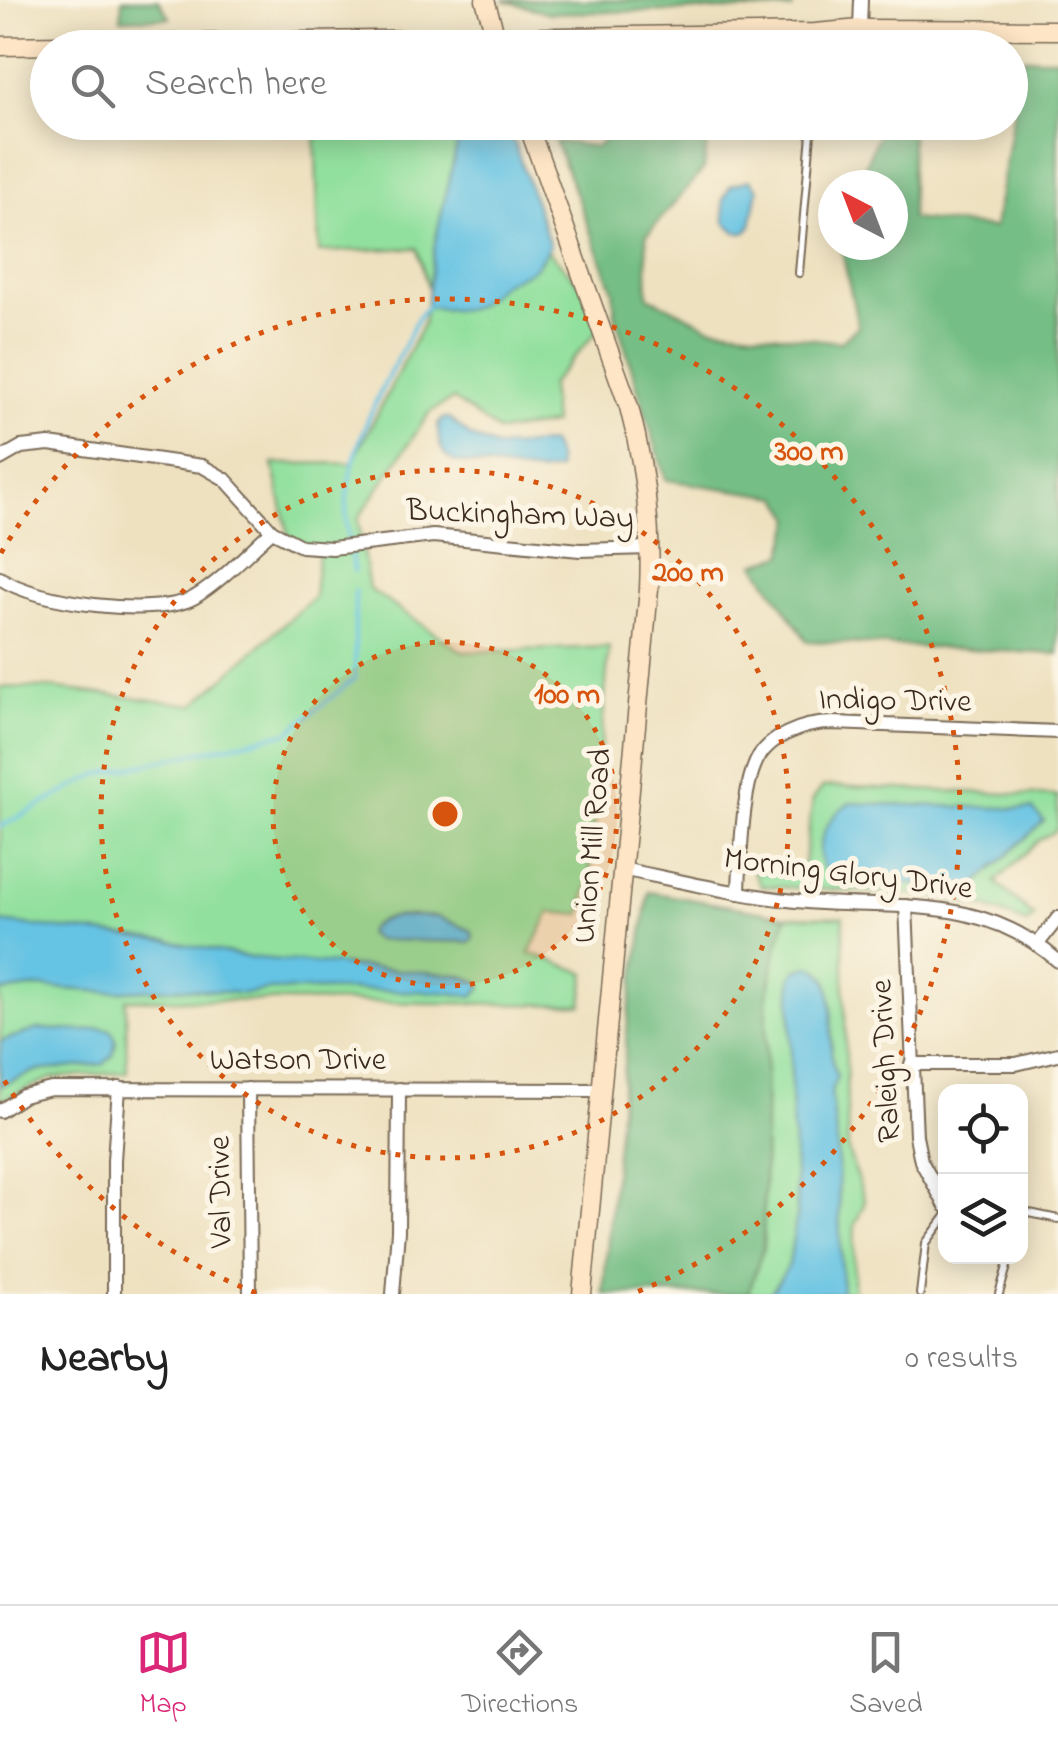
<!DOCTYPE html>
<style>
body{margin:0;font-family:"Indie Flower",sans-serif;background:#f6f6f6;color:#222}
.controls{position:absolute;right:30px;bottom:30px;display:grid;overflow:hidden;border-radius:20px;box-shadow:0 5px 25px #0003}
.controls button{width:90px;height:90px;display:grid;place-items:center;padding:0;border:0;border-bottom:2px solid #e0e0e0;background:#fff;color:#222;font:50px sans-serif}
.compass{position:absolute;left:818px;top:170px;width:90px;height:90px;border-radius:50%;background:#fff;box-shadow:0 5px 25px #0003;rotate:318deg}
.list{margin:0;padding:0;list-style:none}
h2{display:flex;justify-content:space-between;align-items:center;height:130px;margin:0;padding:0 40px;font-size:42px}
h2 small{font-size:32px;font-weight:400;color:#767676}
.icon{flex:none;width:55px;height:55px;fill:none;stroke:currentColor;stroke-width:2;stroke-linecap:round;stroke-linejoin:round}
.map{position:relative;flex:none;width:1058px;height:1294px;overflow:hidden}
.search{position:absolute;background:#fff;box-shadow:0 5px 25px #0003;left:30px;right:30px;top:30px;height:110px;display:flex;align-items:center;gap:25px;box-sizing:border-box;padding:0 35px;border-radius:55px;color:#767676;font-size:38px}
.sheet{height:310px;background:#fff}
nav{display:flex;justify-content:space-around;align-items:center;box-sizing:border-box;height:140px;border-top:2px solid #e0e0e0;background:#fff;font-size:28px;color:#767676}
nav a{display:grid;justify-items:center;gap:5px}
nav .on{color:#db2777}
.map>svg:first-child{display:block}
.green{fill:#92e09e;stroke:#66855e;stroke-width:2.5}
.forest{fill:#75be85;stroke:#587452;stroke-width:2.5}
.water{fill:#65c3e3;stroke:#507680;stroke-width:2.5}
.lines{fill:none;stroke-linecap:round;stroke-linejoin:round}
.stream{stroke:#65c3e3;stroke-width:4}
.lane-casing{stroke:#7a6a57;stroke-width:10}
.street-casing{stroke:#7a6a57;stroke-width:16}
.secondary-casing{stroke:#7a6a57;stroke-width:21}
.lane{stroke:#fff;stroke-width:6}
.street{stroke:#fff;stroke-width:12}
.secondary{stroke:#fde5c5;stroke-width:18}
.ring{fill:none;stroke:#d7540e;stroke-width:5;stroke-dasharray:5 10}
.labels{text-anchor:middle;dominant-baseline:central;stroke-width:10;stroke-linejoin:round;paint-order:stroke}
.street-label{font-size:32px;fill:#3b2a1e;stroke:#fcf5e5}
.centre{fill:#d7540e;stroke:#fcf5e5;stroke-width:5}
.ring-label{font-size:30px;text-anchor:middle;font-weight:bold;fill:#d7540e;stroke:#fcf5e5;stroke-width:10;stroke-linejoin:round;paint-order:stroke}
</style>
<div class="map">
<svg width="1058" height="1294" viewBox="0 0 1058 1294">
<rect width="100%" height="100%" fill="#fcf5e5"/>
<filter id="ink" filterUnits="userSpaceOnUse"><feTurbulence type="fractalNoise" baseFrequency=".01" numOctaves="2"/><feDisplacementMap in="SourceGraphic" scale="20" xChannelSelector="R" yChannelSelector="G"/><feConvolveMatrix kernelMatrix="1 2 1 2 8 2 1 2 1" color-interpolation-filters="sRGB"/></filter>
<filter id="wash" filterUnits="userSpaceOnUse"><feTurbulence type="fractalNoise" baseFrequency=".0048" numOctaves="4" result="noise"/><feDisplacementMap in="SourceGraphic" scale="40" xChannelSelector="R" yChannelSelector="G"/><feGaussianBlur stdDeviation="2.25" result="paint"/><feColorMatrix in="noise" values="0 0 0 0 0 0 0 0 0 0 0 0 0 0 0 0 0 1.4 0 .05"/><feComposite in="paint" operator="in"/></filter>
<g filter="url(#wash)">
<rect width="100%" height="100%" fill="#eee1c0"/>
<!-- green -->
<g class="green">
<path d="M315,123H486L532,234L583,287L598,330L550,385L553,424L499,432L453,399L430,412L358,519L369,589L463,652L609,647L590,877L581,915L550,912L530,953L586,973L582,1005L126,999L127,1072L52,1078L0,1100V687L51,688L194,705L314,597L318,553L291,546L273,464L352,463L423,324L429,292L417,248L319,252Z"/>
<path d="M832,786L1058,796V829L1038,841L996,882L1034,917L1027,923L982,906L924,895L761,886L753,870L802,877L813,799L823,787Z"/>
<path d="M787,916L843,917L848,1150L865,1202L855,1225L853,1294H748L763,1248L767,1000L776,951Z"/>
</g>
<!-- forest -->
<g class="forest">
<path d="M122,0H158L170,18L121,19Z"/>
<path d="M503,0H792V9L549,13Z"/>
<path d="M1023,58H1058V654L807,641L755,564L783,555L793,518L779,497L666,480L615,314L613,290L555,141L597,147L619,123H709L704,169L646,236L648,296L710,327L840,342L858,327L841,245H893V185H857L883,123H911V219L994,228Z"/>
<path d="M649,892L787,916L776,951L767,1000L763,1248L748,1294H603L629,1011Z"/>
</g>
<!-- water -->
<g class="water">
<path d="M462,123H501L514,142L550,245C532,276 535,268 504,283C495,288 489,297 480,303C465,314 444,309 426,307L435,242Z"/>
<path d="M750,180L758,189L751,226L746,232H736L725,222L723,200L731,185Z"/>
<path d="M444,418H449L471,437L498,448L550,443L557,458L558,470L539,473L455,462C439,454 438,441 438,424Z"/>
<path d="M850,803L1033,809L1044,821L973,887L842,882C803,870 822,817 850,803Z"/>
<path d="M425,916L438,917L472,931L473,938L470,942L375,940L367,933C378,913 405,916 425,916Z"/>
<path d="M0,922L169,941L247,957L459,975L479,982L482,987L473,996L439,992L359,990H267L246,994L180,988L107,992L39,987L0,992Z"/>
<path d="M809,966C848,974 821,1048 837,1076L831,1091L837,1144L842,1294H770L789,1265L797,1212L791,1096V979L796,970Z"/>
<path d="M99,1028L111,1030L116,1040L113,1055L104,1064L35,1071L0,1086V1043L4,1040L38,1029L85,1031Z"/>
</g>
<g class="lines">
<!-- stream -->
<g class="stream">
<path d="M349,542C336,476 371,409 401,352C410,335 414,319 428,306"/>
<path d="M350,551L354,571"/>
<path d="M0,827L96,775L289,732L355,678V591"/>
</g>
</g>
</g>
<g filter="url(#ink)">
<g class="lines">
<defs>
<g id="lane">
<path d="M799,273L812,122"/>
<path d="M1020,1211L1058,1219"/>
<path d="M1020,1226L1025,1212"/>
<path d="M920,1294L926,1243L946,1216"/>
<path d="M999,1294L1010,1256"/>
</g>
<g id="street">
<path d="M860,29L861,0"/>
<path d="M0,459L21,447L49,444L202,466L225,479L272,531L301,546L332,548L433,536L580,550L650,548"/>
<path d="M0,578C35,603 157,619 195,597C223,580 248,552 272,531"/>
<path d="M622,869C680,881 737,895 796,901C892,911 978,891 1058,961"/>
<path d="M739,893C740,860 742,797 754,767C765,736 804,723 833,723L1058,732"/>
<path d="M906,906L916,1136L921,1161L946,1206"/>
<path d="M1037,945L1058,918"/>
<path d="M911,1064H1016L1058,1054"/>
<path d="M248,1089L250,1294"/>
<path d="M0,1111L23,1096L51,1089L601,1090"/>
<path d="M114,1294V1160L119,1088"/>
<path d="M393,1294L398,1231L399,1089"/>
</g>
<g id="secondary">
<path d="M485,0L499,47"/>
<path d="M0,46L815,33L860,29L1058,30"/>
<path d="M527,122L629,407C645,467 652,526 649,589L582,1294"/>
</g>
</defs>
<!-- lane casing -->
<use href="#lane" class="lane-casing"/>
<!-- street casing -->
<use href="#street" class="street-casing"/>
<!-- secondary casing -->
<use href="#secondary" class="secondary-casing"/>
<!-- lane -->
<use href="#lane" class="lane"/>
<!-- street -->
<use href="#street" class="street"/>
<!-- secondary -->
<use href="#secondary" class="secondary"/>
</g>
</g>
<!-- distance rings -->
<circle cx="445" cy="814" r="172" fill="#d7540e" fill-opacity=".12"/>
<g class="ring">
<circle cx="445" cy="814" r="172"/>
<circle cx="445" cy="814" r="344"/>
<path d="M256 1293A515 515 0 0 1 1 1075M1 553A515 515 0 1 1 634 1293"/>
</g>
<g class="labels">
<!-- street labels -->
<g class="street-label">
<text transform="translate(520 516) rotate(2)">Buckingham Way</text>
<text transform="translate(895 702) rotate(1)">Indigo Drive</text>
<text transform="translate(594 846) rotate(-85)">Union Mill Road</text>
<text transform="translate(848 875) rotate(7)">Morning Glory Drive</text>
<text x="298" y="1061">Watson Drive</text>
<text transform="translate(887 1061) rotate(-93)">Raleigh Drive</text>
<text transform="translate(222 1192) rotate(-91)">Val Drive</text>
</g>
</g>
<circle cx="445" cy="814" r="15" class="centre"/>
<g class="ring-label">
<text x="809" y="460">300 m</text>
<text x="688" y="581">200 m</text>
<text x="567" y="703">100 m</text>
</g>
</svg>
<div class="controls">
<button><svg class="icon" aria-label="locate" viewBox="0 0 24 24"><circle cx="12" cy="12" r="6"/><path d="M12 2v4M12 18v4M2 12h4M18 12h4"/></svg></button>
<button><svg class="icon" aria-label="layers" viewBox="0 0 24 24"><path d="M12 4l9 5-9 5-9-5zM3 14l9 5 9-5"/></svg></button>
</div>
<svg class="compass" viewBox="-18 -18 36 36"><path d="M0-13l5 13h-10z" fill="#e53935"/><path d="M0 13l5-13h-10z" fill="#767676"/></svg>
<div class="search"><svg class="icon" aria-label="search" viewBox="0 0 24 24"><circle cx="10" cy="10" r="6"/><path d="M15 15l6 6"/></svg>Search here</div>
</div>
<section class="sheet">
<h2>Nearby<small>0 results</small></h2>
<ul class="list">
</ul>
</section>
<nav>
<a class="on"><svg class="icon" aria-label="map" viewBox="0 0 24 24"><path d="M3 6l6-2 6 2 6-2v14l-6 2-6-2-6 2zM9 4v14M15 6v14"/></svg>Map</a>
<a><svg class="icon" aria-label="directions" viewBox="0 0 24 24"><path d="M12 3l9 9-9 9-9-9zM9 14v-3h6M13 9l2 2-2 2"/></svg>Directions</a>
<a><svg class="icon" aria-label="saved" viewBox="0 0 24 24"><path d="M7 4h10v16l-5-4-5 4z"/></svg>Saved</a>
</nav>
